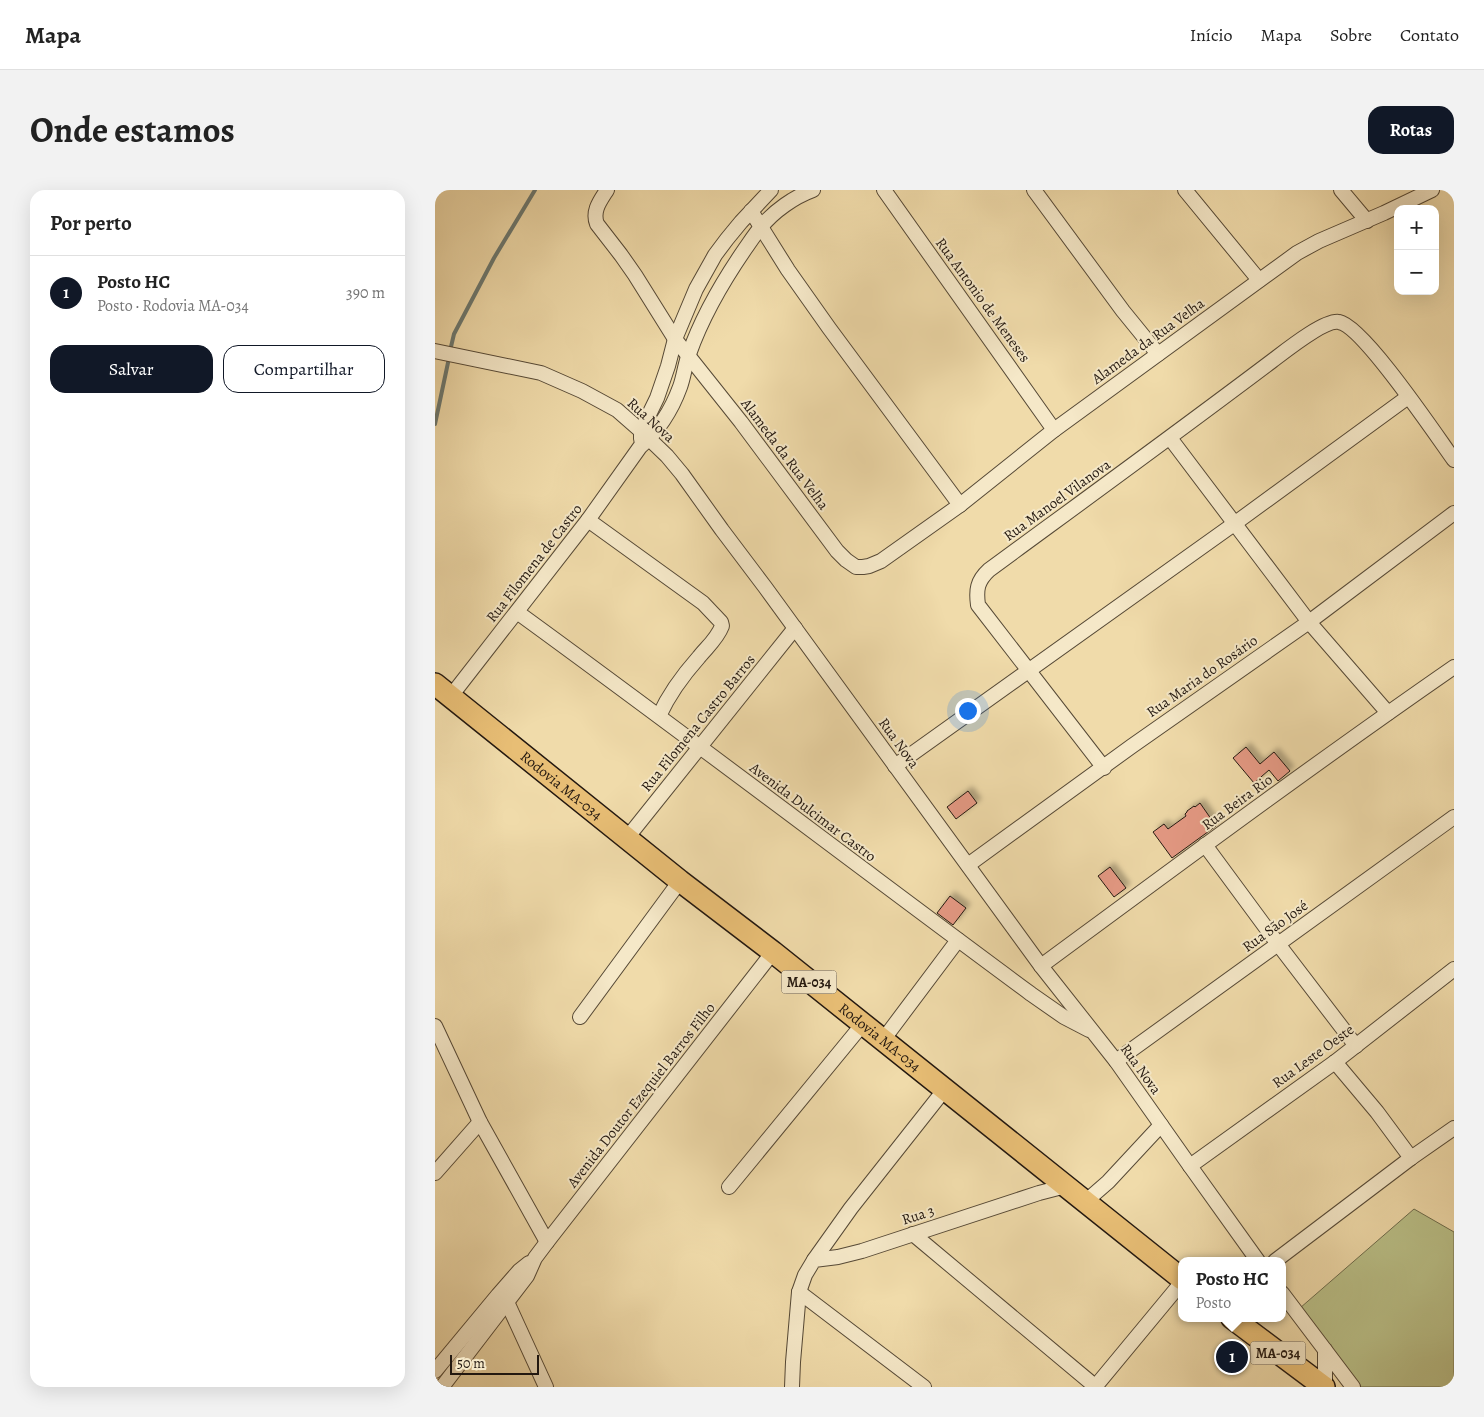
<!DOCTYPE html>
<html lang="pt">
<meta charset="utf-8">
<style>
body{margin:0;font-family:Alegreya,serif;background:#f2f2f2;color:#222}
.controls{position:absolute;right:15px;top:15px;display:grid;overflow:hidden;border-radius:10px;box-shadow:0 5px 20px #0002}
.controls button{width:45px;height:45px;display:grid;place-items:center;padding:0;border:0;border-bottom:1px solid #e0e0e0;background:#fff;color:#222;font:25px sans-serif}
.scale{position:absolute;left:15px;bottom:12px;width:89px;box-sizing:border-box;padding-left:5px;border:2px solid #231810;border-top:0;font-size:14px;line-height:18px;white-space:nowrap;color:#231810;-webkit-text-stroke:4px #f5e8c8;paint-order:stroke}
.you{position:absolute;left:532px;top:520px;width:18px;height:18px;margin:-12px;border:4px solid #fff;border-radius:50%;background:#1a73e8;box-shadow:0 0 0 8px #1a73e833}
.badge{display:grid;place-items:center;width:32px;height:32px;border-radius:50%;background:#111827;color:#fff;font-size:16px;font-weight:700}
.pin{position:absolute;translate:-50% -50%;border:2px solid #fff;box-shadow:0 1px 5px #0006}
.popup{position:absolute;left:743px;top:1067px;width:108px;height:65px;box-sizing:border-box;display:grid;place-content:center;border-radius:10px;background:#fff;filter:drop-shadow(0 1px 4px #0005);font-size:16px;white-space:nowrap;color:#767676}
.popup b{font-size:19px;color:#222}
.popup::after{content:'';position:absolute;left:50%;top:100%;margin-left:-10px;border:10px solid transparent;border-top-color:#fff}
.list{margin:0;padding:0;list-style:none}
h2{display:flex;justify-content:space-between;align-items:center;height:65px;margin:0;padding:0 20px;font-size:21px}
h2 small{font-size:16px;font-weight:400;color:#767676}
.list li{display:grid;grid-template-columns:32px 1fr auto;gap:15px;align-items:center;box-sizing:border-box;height:75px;padding:0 20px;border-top:1px solid #e0e0e0}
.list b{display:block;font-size:19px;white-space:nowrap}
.list p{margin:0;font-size:16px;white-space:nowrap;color:#767676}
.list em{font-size:16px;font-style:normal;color:#767676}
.actions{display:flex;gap:10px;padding:15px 20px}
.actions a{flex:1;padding:11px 0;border:1px solid #111827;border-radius:15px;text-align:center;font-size:18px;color:#111827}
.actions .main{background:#111827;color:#fff}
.map{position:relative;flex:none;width:1019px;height:1197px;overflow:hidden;border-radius:15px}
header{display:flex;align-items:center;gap:30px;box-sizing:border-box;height:70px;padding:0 25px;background:#fff;border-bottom:1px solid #e0e0e0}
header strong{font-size:24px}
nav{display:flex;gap:28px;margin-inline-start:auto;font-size:18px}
.intro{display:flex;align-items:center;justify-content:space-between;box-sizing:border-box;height:120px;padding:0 30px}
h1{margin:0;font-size:35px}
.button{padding:12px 22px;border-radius:15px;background:#111827;color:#fff;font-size:18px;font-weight:700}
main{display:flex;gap:30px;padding:0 30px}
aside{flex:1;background:#fff;border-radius:15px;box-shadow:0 5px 20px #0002}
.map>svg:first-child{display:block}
.green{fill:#bac088;stroke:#6e6c4c}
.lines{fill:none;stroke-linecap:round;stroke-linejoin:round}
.stream{stroke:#6c7971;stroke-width:4}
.building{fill:#e69a85;stroke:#231810;filter:url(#shadow)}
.minor-casing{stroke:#564936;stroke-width:16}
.primary-casing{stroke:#231810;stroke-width:24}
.minor{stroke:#f5e8c8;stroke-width:14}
.primary{stroke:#e8be75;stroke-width:21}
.labels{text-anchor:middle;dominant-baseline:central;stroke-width:4;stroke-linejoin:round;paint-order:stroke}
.shield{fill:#f5e8c8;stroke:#625647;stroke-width:1}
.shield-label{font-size:14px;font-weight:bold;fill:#231810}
.street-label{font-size:15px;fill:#231810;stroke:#f5e8c8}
</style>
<header>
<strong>Mapa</strong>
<nav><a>Início</a><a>Mapa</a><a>Sobre</a><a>Contato</a></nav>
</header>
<div class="intro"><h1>Onde estamos</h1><a class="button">Rotas</a></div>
<main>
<aside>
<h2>Por perto<small></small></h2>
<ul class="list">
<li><span class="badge">1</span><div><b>Posto HC</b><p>Posto · Rodovia MA-034</p></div><em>390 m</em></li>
</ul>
<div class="actions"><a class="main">Salvar</a><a>Compartilhar</a></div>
</aside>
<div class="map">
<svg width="1019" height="1197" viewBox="0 0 1019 1197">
<defs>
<filter id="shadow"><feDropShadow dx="4.5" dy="-4.5" stdDeviation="2.5" flood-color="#0004"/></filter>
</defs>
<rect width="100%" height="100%" fill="#f0dbaa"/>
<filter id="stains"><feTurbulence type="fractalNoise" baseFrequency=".004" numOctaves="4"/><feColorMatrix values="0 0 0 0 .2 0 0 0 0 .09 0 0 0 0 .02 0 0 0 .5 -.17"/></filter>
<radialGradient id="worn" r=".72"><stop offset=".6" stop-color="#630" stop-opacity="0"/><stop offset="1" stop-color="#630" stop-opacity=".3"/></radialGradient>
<!-- green -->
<path class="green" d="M979,1019L1019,1042V1197H925L865,1118Z"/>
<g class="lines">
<!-- stream -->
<g class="stream">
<path d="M15,161L19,144L59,68L100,0"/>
<path d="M0,234L14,168"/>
</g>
</g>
<!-- building -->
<g class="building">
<path d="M811,557L825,574L839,562L855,581L843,591L834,580L819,593L798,568Z"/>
<path d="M533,601L542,613L521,629L512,617Z"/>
<path d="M765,613L781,636L737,668L718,642L729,634L733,639L751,626L750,624L752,622V621L759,616L760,617Z"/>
<path d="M675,677L691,698L679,707L663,686Z"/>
<path d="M515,706L531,718L518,735L502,723Z"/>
</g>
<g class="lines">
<defs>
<g id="minor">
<path d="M172,0C165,11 157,21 162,34L186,65L200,85L240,149L306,232L402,361L411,370L421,377H428L434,376L446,371L525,315L619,240L862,63L884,51L949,23L997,0"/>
<path d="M449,0L619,240"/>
<path d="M599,0L688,121L723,164"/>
<path d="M750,0L824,90"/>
<path d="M906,0L932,31"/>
<path d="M316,21L353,80L394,138L525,315"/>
<path d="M0,161L106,183L147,201L182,220L206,241L232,266L247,284L287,340L330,397L606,776L681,871L755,976L823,1071"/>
<path d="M735,248L874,432L953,523"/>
<path d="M206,249V241L222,208L233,176L240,149L261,99L280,65L292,49L306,32L336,0"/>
<path d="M153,330L268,413L286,432L287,436C282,449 272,457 264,467C248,485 234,504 224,526"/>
<path d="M82,422C254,547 424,677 596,804L629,827L654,840"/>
<path d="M16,506L153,330L205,257C223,241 237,219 245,197C249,186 250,174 254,164C267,127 288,91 310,59C315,52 320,44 326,37C339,21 359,7 378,0"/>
<path d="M460,576L799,334L973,207"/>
<path d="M669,578L543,415C541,400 542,391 554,380C648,311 743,242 837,171C849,162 890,129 904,132C928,136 1001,245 1019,270"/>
<path d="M192,648L360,438"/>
<path d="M770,655L843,754L921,856"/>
<path d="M533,675L697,556L874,432L1019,323"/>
<path d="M606,776C743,675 879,574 1019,477"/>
<path d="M145,827L245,691"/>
<path d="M0,836L45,932L112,1052"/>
<path d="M448,850L523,750"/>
<path d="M681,871L1019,627"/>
<path d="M900,872L942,922L976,968"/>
<path d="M755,976L900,872L1019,779"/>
<path d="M0,983L45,932"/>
<path d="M294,997L427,835"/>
<path d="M650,1012L673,992L726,935"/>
<path d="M478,1044L661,1197"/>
<path d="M379,1070L416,1018L510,899"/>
<path d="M840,1071L976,968L1019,938"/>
<path d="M364,1102L489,1197"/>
<path d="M847,1103L918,1197"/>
<path d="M72,1112L111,1197"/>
<path d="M0,1181L63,1105L84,1081L94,1073"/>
<path d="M7,1197L92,1086L100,1068L112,1052L338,762"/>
<path d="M357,1197L358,1172L364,1102L370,1085L379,1070L403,1067L427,1061L604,1003L631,996"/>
<path d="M660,1197L747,1092"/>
<path d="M890,1197V1160"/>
</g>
<g id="primary">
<path id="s1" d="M0,494L245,691L338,762L747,1089"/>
<path d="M797,1128L889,1197"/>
</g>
</defs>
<!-- minor casing -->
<use href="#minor" class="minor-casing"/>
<!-- primary casing -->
<use href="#primary" class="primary-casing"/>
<!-- minor -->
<use href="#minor" class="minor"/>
<!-- primary -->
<use href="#primary" class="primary"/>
</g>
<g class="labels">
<!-- shield labels -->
<g class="shield">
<rect x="346.5" y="780.5" width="55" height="23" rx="4"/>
<rect x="815.5" y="1151.5" width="55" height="23" rx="4"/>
</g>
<g class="shield-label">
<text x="374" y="792">MA-034</text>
<text x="843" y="1163">MA-034</text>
</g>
<!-- street labels -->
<g class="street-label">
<text transform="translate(548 110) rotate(54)">Rua Antonio de Meneses</text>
<text transform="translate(713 151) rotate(-36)">Alameda da Rua Velha</text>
<text transform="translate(216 230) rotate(42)">Rua Nova</text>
<text transform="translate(350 264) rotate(53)">Alameda da Rua Velha</text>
<text transform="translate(622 310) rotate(-36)">Rua Manoel Vilanova</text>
<text transform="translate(99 373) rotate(-52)">Rua Filomena de Castro</text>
<text transform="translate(767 486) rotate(-35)">Rua Maria do Rosário</text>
<text transform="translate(263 533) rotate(-51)">Rua Filomena Castro Barros</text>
<text transform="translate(464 553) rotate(54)">Rua Nova</text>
<text stroke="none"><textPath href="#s1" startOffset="162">Rodovia MA-034</textPath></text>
<text transform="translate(802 612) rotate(-36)">Rua Beira Rio</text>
<text transform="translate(378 622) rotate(37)">Avenida Dulcimar Castro</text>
<text transform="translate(840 736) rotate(-36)">Rua São José</text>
<text stroke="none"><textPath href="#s1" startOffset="568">Rodovia MA-034</textPath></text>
<text transform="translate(878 866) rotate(-36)">Rua Leste Oeste</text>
<text transform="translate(706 879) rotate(54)">Rua Nova</text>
<text transform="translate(206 905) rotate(-52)">Avenida Doutor Ezequiel Barros Filho</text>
<text transform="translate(483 1025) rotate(-18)">Rua 3</text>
</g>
</g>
<rect width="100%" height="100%" filter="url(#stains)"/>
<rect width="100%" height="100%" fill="url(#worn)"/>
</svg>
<div class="controls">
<button>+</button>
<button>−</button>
</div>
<div class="scale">50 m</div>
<div class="you"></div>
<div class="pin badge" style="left:797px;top:1167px">1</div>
<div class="popup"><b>Posto HC</b>Posto</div>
</div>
</main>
